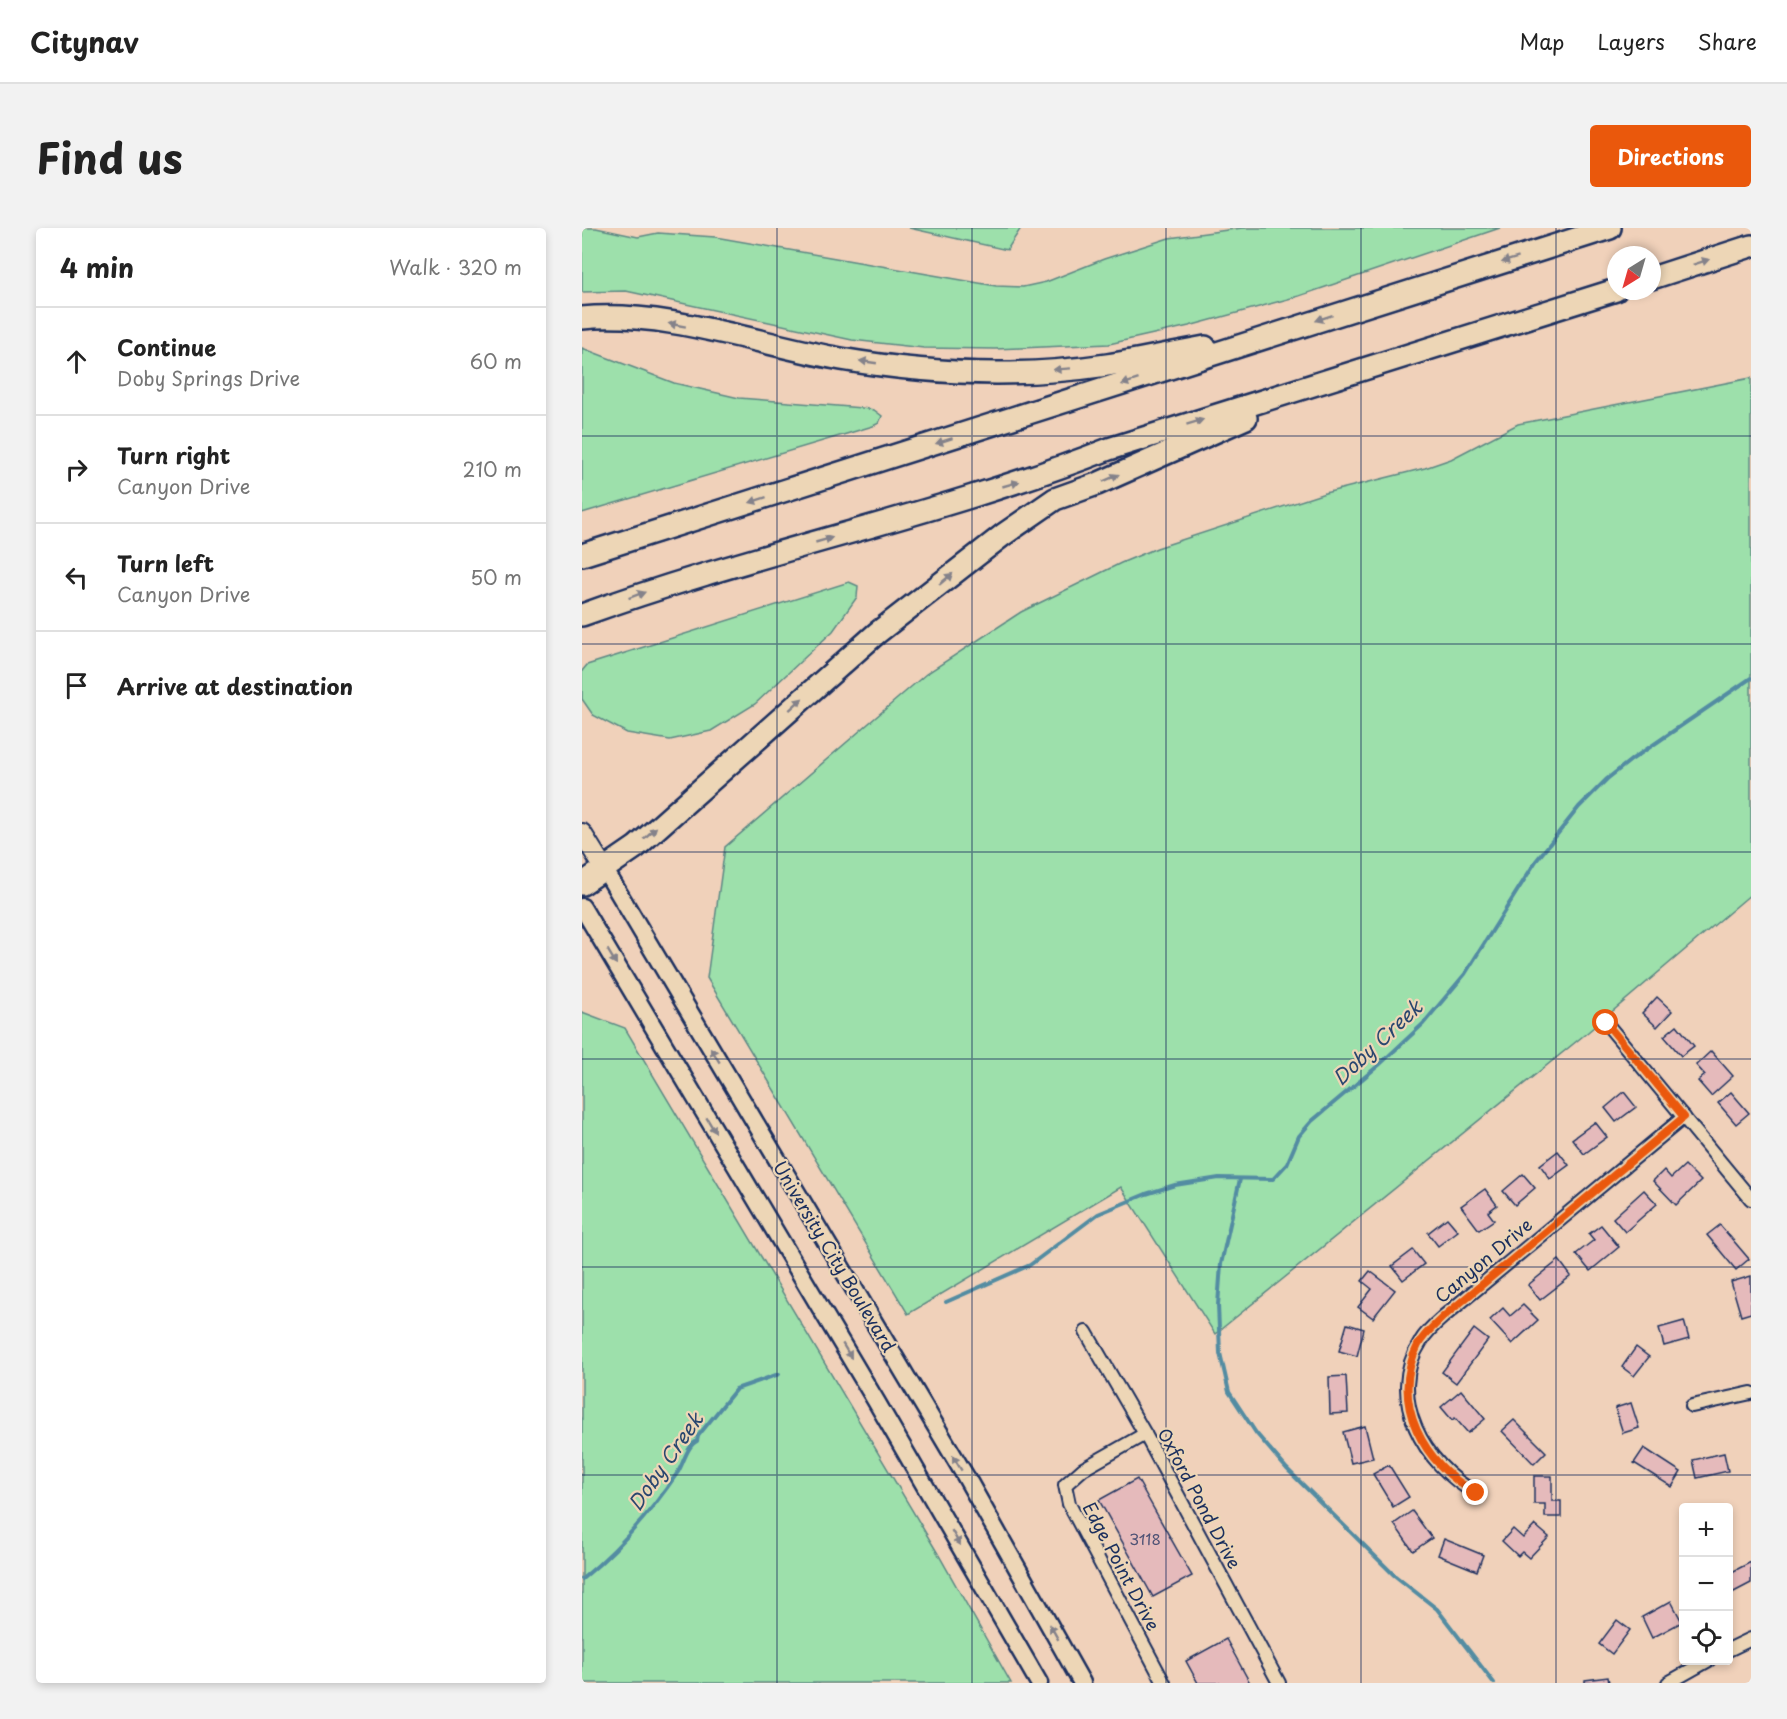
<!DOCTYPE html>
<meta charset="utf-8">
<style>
body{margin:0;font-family:"Playpen Sans",sans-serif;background:#f2f2f2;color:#222}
.controls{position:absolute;right:18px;bottom:18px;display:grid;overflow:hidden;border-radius:6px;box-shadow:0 3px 9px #0003}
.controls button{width:54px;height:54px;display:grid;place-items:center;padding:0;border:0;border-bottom:2px solid #e0e0e0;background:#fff;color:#222;font:30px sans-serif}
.compass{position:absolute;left:1025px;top:18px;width:54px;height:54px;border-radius:50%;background:#fff;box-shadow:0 3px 9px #0003;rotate:217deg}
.stop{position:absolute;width:18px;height:18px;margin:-14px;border:4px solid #ea580c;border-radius:50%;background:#fff}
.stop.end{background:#ea580c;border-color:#fff;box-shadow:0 2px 6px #0008}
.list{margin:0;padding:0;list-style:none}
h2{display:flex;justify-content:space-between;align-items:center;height:78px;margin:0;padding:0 24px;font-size:26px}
h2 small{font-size:20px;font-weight:400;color:#767676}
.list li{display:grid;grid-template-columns:39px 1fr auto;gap:18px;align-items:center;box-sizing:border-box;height:108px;padding:0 24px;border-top:2px solid #e0e0e0}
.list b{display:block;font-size:22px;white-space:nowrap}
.list p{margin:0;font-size:20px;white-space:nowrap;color:#767676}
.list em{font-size:20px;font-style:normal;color:#767676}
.icon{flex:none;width:33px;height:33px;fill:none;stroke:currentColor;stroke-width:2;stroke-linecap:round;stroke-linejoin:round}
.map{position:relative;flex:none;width:1169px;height:1455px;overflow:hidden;border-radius:6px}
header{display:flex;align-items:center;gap:36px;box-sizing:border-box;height:84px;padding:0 30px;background:#fff;border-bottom:2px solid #e0e0e0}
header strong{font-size:28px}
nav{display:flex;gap:33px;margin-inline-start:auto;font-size:21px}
.intro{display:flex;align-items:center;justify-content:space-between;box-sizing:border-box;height:144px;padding:0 36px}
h1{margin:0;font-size:42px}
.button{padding:15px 27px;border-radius:6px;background:#ea580c;color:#fff;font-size:21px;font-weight:700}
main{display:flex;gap:36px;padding:0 36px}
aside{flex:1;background:#fff;border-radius:6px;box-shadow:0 3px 9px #0003}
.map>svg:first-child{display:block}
.green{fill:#9de0ab;stroke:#5c8884;stroke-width:1.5}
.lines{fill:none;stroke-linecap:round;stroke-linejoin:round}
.stream{stroke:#538ca2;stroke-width:4}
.building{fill:#e5babb;stroke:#1b2f5e;stroke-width:1.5}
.minor-casing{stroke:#1b2f5e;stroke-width:16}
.secondary-casing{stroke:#1b2f5e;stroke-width:21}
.primary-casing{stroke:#1b2f5e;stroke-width:22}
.motorway-casing{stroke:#1b2f5e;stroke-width:26}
.minor{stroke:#edd6b6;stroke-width:12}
.secondary{stroke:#edd6b6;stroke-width:16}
.primary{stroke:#edd6b6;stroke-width:18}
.motorway{stroke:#edd6b6;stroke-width:21}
.oneway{fill:#84828a}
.route{stroke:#ea580c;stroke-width:8}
.grid{fill:none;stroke:#1b2f5e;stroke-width:1.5;stroke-opacity:0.55}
.labels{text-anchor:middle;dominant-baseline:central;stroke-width:4.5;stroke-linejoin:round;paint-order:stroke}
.number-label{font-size:15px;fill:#4e5275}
.street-label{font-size:18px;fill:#1b2f5e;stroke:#edd6b6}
.water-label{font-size:20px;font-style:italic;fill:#29466f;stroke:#edd6b6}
</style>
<header>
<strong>Citynav</strong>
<nav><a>Map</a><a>Layers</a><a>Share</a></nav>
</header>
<div class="intro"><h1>Find us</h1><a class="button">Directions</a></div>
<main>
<aside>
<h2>4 min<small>Walk · 320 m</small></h2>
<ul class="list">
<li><svg class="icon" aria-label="ahead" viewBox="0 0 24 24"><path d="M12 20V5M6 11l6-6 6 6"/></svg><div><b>Continue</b><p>Doby Springs Drive</p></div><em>60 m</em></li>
<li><svg class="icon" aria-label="right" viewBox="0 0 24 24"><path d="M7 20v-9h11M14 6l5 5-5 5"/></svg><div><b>Turn right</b><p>Canyon Drive</p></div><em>210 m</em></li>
<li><svg class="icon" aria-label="left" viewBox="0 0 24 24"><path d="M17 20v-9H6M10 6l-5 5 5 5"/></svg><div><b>Turn left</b><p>Canyon Drive</p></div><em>50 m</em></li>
<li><svg class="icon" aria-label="arrive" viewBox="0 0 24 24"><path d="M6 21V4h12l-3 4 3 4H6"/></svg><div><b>Arrive at destination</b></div></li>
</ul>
</aside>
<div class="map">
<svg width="1169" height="1455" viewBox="0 0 1169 1455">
<rect width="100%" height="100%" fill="#f0d1ba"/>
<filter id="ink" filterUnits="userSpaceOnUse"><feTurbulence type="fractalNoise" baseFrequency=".0167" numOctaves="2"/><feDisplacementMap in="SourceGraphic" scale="12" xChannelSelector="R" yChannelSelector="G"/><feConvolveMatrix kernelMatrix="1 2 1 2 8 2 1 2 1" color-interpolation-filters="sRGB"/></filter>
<g filter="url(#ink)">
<!-- green -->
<g class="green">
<path d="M0,0H14L56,9L76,5L133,9L414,58L441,59L464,54L522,31L587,10L660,0H918L717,68L607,98L527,116L413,121L342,120L270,112L44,63L0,64Z"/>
<path d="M327,0H439L425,22Z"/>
<path d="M0,120L92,155L157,170L280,180L292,182L300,188L297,195L291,198L0,285Z"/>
<path d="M1169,150V666L1006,804L633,1106L539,959L326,1086L125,750L143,619L344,446L439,384L539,335L575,320L743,265L843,240L869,231L936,196Z"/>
<path d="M267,354L276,358L275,369L251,403L173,476L129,503L88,512L45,505L11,487L0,471V443L5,437Z"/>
<path d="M0,784L43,800L355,1324L429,1455H0Z"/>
</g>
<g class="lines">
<!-- stream -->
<g class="stream">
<path d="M658,951L639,1036L636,1077L638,1125L647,1164L674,1205L705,1241L812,1347L855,1381L912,1455"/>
<path d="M364,1074L448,1037L516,986L564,966L593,957L637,950L691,951L705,936L717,908L730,893L797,837L841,796L883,746L954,633L997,579L1025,551L1049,532L1169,450"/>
<path d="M0,1351C38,1320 69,1284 96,1244C102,1234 105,1218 115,1213L116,1208L154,1161L197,1146"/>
</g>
</g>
<!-- building -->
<g class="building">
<path d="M1075,769L1090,783L1075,799L1060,785Z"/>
<path d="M1095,797L1112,818L1099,828L1082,808Z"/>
<path d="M1129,823L1151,848L1129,868L1116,853L1123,847L1114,837Z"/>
<path d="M1042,864L1054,879L1034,894L1023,880Z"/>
<path d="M1149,864L1167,885L1154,896L1136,875Z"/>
<path d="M1013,894L1025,909L1002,926L990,911Z"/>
<path d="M976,923L987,937L968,951L958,937Z"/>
<path d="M1103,937L1119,953L1094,977L1071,953L1082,942L1089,950Z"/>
<path d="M941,946L953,960L933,977L921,963Z"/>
<path d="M903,961L915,977L906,984L912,992L897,1002L879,978Z"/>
<path d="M1062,962L1075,976L1043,1004L1031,990Z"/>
<path d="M865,990L876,1003L856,1018L846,1005Z"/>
<path d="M1019,997L1037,1019L1008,1043L994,1026L1012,1012L1007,1006Z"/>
<path d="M1138,997L1167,1031L1154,1042L1125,1007Z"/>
<path d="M831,1022L842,1036L821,1052L810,1038Z"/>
<path d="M977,1032L989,1048L958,1072L946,1057Z"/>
<path d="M788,1043L813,1062L791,1090L776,1079L790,1061L780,1053Z"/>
<path d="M1169,1048V1085L1159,1088L1149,1054Z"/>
<path d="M941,1077L956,1092L930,1116L908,1092L921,1080L928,1088Z"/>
<path d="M1102,1093L1107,1111L1082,1118L1077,1100Z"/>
<path d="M765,1096L782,1101L775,1128L757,1123Z"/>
<path d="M892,1101L906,1112L874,1155L860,1144Z"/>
<path d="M1054,1119L1067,1129L1052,1148L1040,1139Z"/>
<path d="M764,1148L766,1185L748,1186L747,1149Z"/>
<path d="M879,1162L903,1191L886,1205L873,1190L870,1192L859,1179Z"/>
<path d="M1049,1175L1057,1200L1041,1205L1033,1180Z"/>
<path d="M932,1192L964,1224L952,1236L920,1203Z"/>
<path d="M783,1198L791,1230L769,1235L761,1204Z"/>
<path d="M1062,1220L1099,1244L1090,1259L1052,1235Z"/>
<path d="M1142,1225L1146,1243L1115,1250L1111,1232Z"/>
<path d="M807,1237L827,1269L811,1279L791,1246Z"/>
<path d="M952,1248H970V1273H979V1289H963V1276H952Z"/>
<path d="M555,1251L610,1348L571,1369L517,1272Z"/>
<path d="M830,1283L850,1310L831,1323L812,1296Z"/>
<path d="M953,1297L967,1309L947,1330L940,1324L936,1328L920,1313L931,1301L941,1310Z"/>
<path d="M862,1311L901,1327L895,1343L856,1327Z"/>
<path d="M1169,1334V1355L1148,1366L1146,1346Z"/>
<path d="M1089,1373L1100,1394L1070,1410L1060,1389Z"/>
<path d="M1035,1392L1048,1402L1030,1426L1017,1416Z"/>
<path d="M644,1411L668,1455H616L604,1433Z"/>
<path d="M1026,1449L1027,1455H1003V1452Z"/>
</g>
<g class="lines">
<defs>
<g id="minor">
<path d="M1024,795L1169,971"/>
<path d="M504,1104L563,1206L697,1455"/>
<path d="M1110,1178L1169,1165"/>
<path d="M563,1206L501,1241L483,1257L487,1276L582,1455"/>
<path d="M894,1265C842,1237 803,1169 839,1113C844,1104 853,1096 861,1089L1102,889"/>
<path d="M1146,1422L1169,1411"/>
<path d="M1086,1455L1127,1432"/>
</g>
<g id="secondary">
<path d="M23,642L384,1249L500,1455"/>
<path d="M0,679L294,1173L457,1455"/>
</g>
<path id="primary" d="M0,605L23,642"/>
<g id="motorway">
<path d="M1070,50L1169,18"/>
<path d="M0,90C84,82 176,116 259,131C346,146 437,150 525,137C558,132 590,125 623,119"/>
<path d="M0,327L1028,0"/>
<path d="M0,387C173,324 355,288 527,221L1034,62"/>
<path d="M0,656L54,619L295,405L421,307L473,271L515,256L664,190"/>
</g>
</defs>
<!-- minor casing -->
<use href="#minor" class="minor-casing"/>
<!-- secondary casing -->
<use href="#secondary" class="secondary-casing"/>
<!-- primary casing -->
<use href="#primary" class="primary-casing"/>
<!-- motorway casing -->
<use href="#motorway" class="motorway-casing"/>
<!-- minor -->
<use href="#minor" class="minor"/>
<!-- secondary -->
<use href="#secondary" class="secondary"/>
<!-- primary -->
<use href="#primary" class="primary"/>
<!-- motorway -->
<use href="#motorway" class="motorway"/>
</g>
<!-- one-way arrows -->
<defs><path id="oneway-solid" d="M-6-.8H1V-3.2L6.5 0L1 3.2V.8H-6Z" transform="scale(1.5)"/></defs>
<g class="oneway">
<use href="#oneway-solid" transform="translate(928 32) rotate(163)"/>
<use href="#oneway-solid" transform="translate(1119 34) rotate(-18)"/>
<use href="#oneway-solid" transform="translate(742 90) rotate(161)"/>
<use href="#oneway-solid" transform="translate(95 97) rotate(-170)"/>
<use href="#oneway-solid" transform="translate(286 134) rotate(-172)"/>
<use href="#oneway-solid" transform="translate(480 141) rotate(176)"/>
<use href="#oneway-solid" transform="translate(548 154) rotate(162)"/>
<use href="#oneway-solid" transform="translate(613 194) rotate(-17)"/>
<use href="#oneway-solid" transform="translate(362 213) rotate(162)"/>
<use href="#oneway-solid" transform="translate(529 250) rotate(-24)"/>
<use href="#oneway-solid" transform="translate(429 256) rotate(-16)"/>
<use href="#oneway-solid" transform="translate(176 272) rotate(162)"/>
<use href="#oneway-solid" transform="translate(242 312) rotate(-16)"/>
<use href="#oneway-solid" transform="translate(364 351) rotate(-40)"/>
<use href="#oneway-solid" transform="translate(55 367) rotate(-20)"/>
<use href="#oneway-solid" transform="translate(214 476) rotate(-42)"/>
<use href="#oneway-solid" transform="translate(68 605) rotate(-42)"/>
<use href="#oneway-solid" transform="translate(30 729) rotate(59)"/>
<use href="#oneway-solid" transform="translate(133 827) rotate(-121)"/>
<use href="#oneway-solid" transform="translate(129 897) rotate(59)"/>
<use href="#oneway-solid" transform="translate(265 1123) rotate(59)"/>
<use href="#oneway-solid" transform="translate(375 1235) rotate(-121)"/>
<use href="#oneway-solid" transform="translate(374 1310) rotate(60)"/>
<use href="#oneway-solid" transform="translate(472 1404) rotate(-119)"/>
</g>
</g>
<g class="lines" filter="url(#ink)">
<!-- route -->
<path class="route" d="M894,1265C842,1237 807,1174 836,1117C842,1106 852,1098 861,1089L1102,889L1024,795"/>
</g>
<!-- grid -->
<path class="grid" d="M195,0V1455M390,0V1455M584,0V1455M779,0V1455M974,0V1455M0,208H1169M0,416H1169M0,624H1169M0,831H1169M0,1039H1169M0,1247H1169"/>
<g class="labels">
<!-- number labels -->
<g class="number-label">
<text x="563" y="1310">3118</text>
</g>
<!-- street labels -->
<g class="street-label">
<text transform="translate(253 1028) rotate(59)">University City Boulevard</text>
<text transform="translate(901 1032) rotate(-40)">Canyon Drive</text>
<text transform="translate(618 1270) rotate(62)">Oxford Pond Drive</text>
<text transform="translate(540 1338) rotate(62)">Edge Point Drive</text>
</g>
<!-- water labels -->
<g class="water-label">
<text transform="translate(795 814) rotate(-43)">Doby Creek</text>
<text transform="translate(83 1233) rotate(-55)">Doby Creek</text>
</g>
</g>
</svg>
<div class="controls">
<button>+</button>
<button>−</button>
<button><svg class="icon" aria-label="locate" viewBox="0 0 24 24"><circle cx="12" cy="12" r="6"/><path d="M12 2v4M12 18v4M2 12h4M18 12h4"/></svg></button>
</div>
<svg class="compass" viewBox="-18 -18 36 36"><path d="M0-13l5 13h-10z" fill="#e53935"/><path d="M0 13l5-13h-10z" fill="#767676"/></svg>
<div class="stop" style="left:1024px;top:795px"></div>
<div class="stop end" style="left:894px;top:1265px"></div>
</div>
</main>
